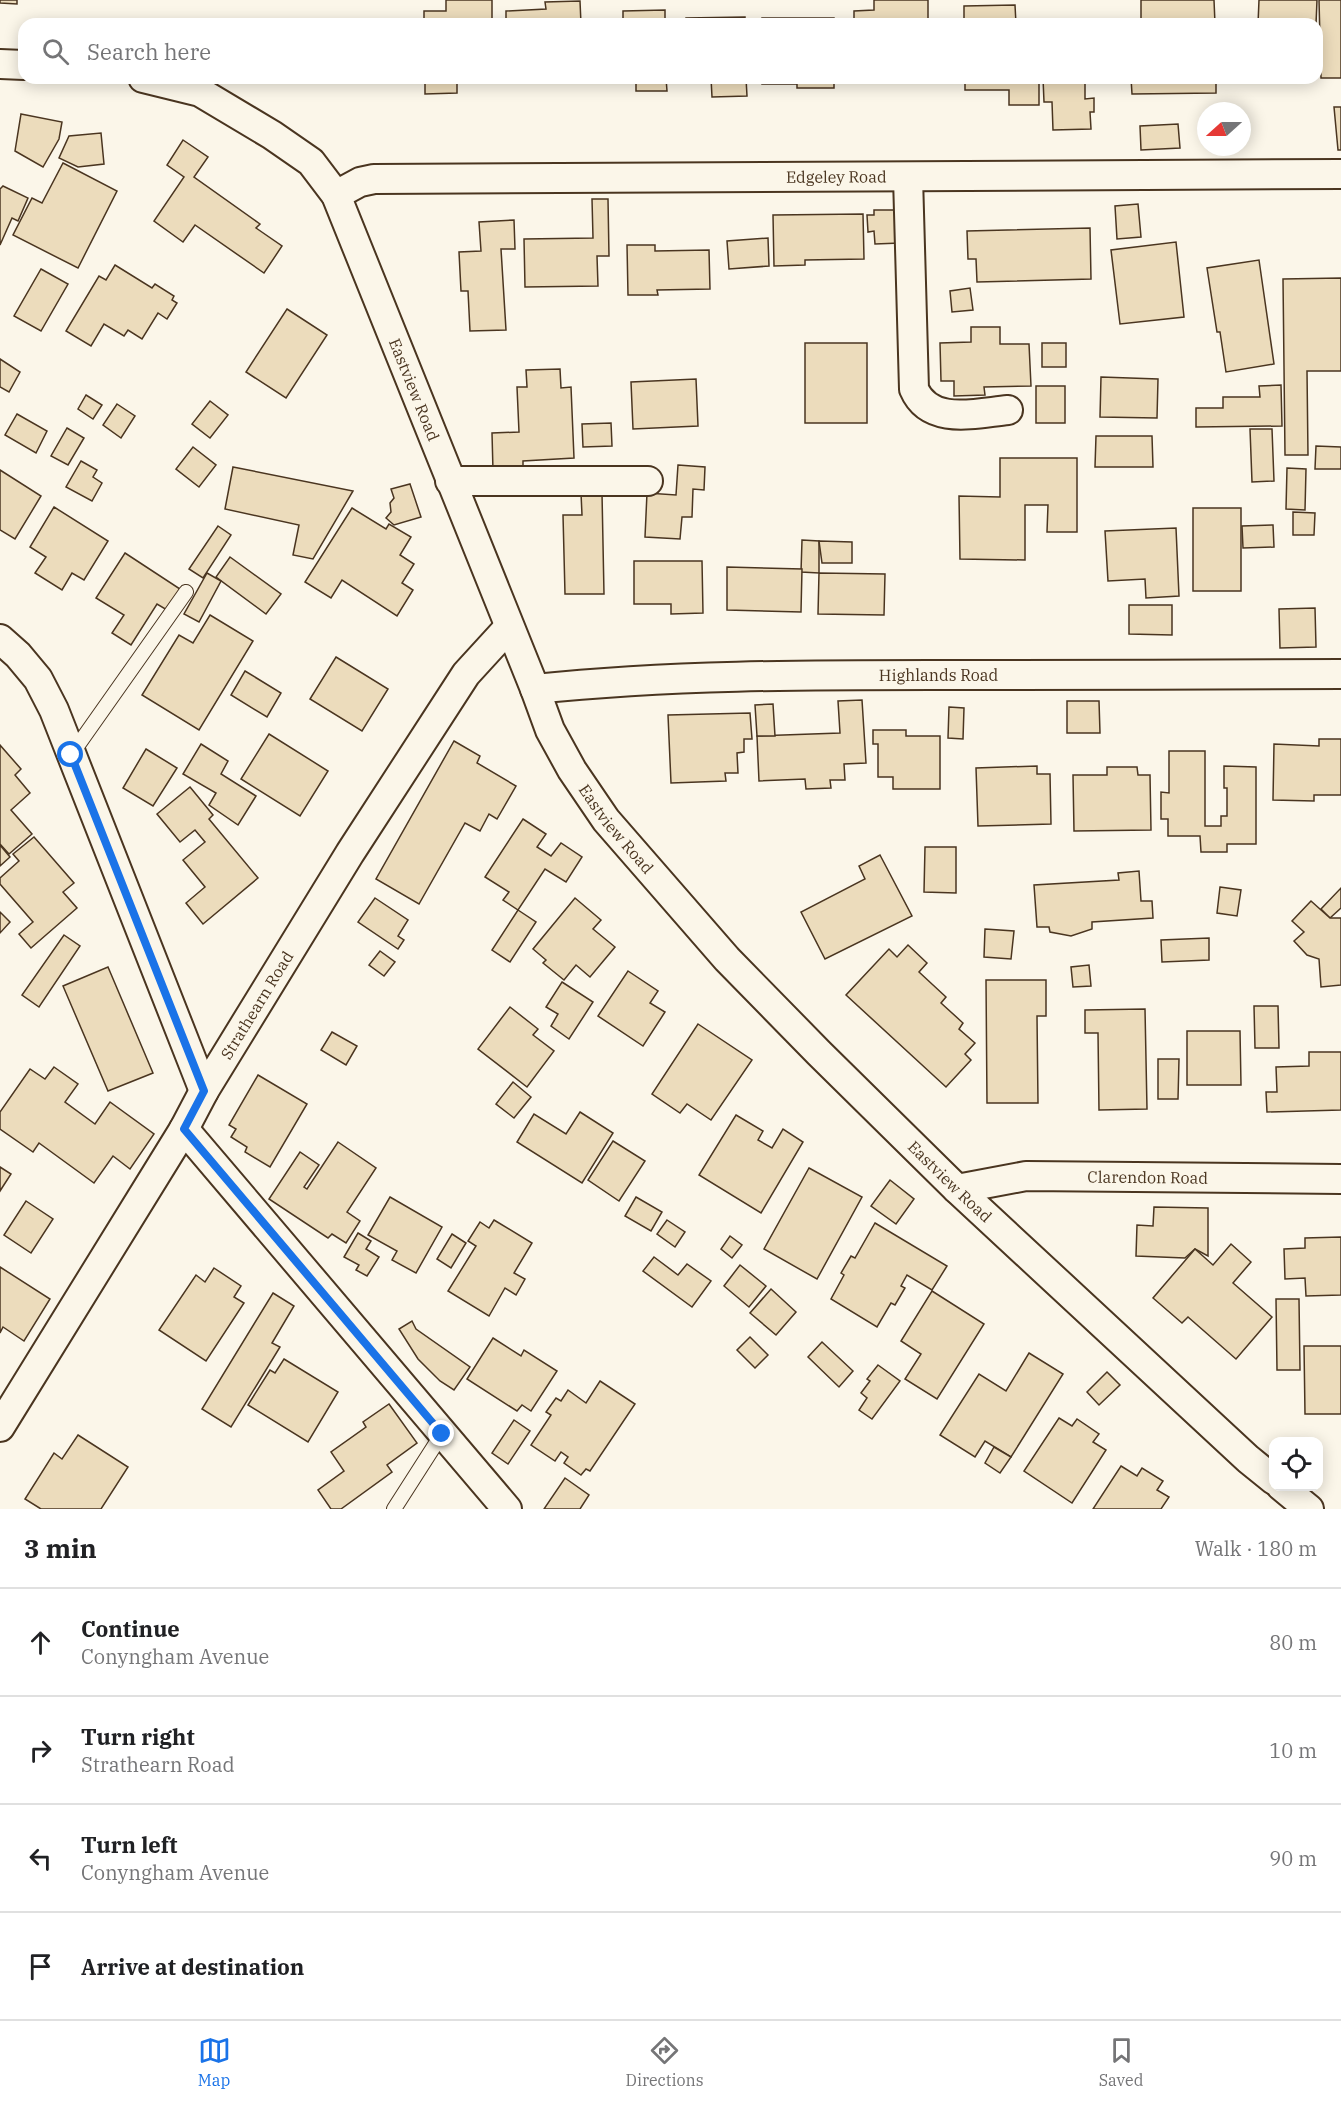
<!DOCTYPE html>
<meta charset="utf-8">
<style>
body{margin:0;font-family:"IBM Plex Serif",serif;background:#f2f2f2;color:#202124}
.controls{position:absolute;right:18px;bottom:18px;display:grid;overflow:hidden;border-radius:12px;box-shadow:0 3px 15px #0003}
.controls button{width:54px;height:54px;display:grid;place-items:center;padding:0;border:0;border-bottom:2px solid #e0e0e0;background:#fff;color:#202124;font:30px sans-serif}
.compass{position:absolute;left:1197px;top:102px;width:54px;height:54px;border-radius:50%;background:#fff;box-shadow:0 3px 15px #0003;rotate:249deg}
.stop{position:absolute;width:18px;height:18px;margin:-14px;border:4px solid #1a73e8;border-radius:50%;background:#fff}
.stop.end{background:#1a73e8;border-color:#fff;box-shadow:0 2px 6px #0008}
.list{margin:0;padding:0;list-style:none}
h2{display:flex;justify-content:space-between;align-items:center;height:78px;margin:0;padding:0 24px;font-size:26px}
h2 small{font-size:20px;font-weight:400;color:#757577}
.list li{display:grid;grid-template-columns:39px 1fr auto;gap:18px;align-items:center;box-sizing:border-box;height:108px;padding:0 24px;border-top:2px solid #e0e0e0}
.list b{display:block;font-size:22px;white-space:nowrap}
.list p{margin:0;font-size:20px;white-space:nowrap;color:#757577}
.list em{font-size:20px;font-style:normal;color:#757577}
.icon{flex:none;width:33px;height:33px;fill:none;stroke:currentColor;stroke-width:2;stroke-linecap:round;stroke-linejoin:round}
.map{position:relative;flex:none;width:1341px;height:1509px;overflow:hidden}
.search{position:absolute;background:#fff;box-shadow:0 3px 15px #0003;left:18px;right:18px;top:18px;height:66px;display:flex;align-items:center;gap:15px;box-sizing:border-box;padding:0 21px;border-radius:18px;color:#757577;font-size:22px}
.sheet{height:510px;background:#fff}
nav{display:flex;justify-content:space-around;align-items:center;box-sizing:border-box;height:84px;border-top:2px solid #e0e0e0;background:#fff;font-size:16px;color:#757577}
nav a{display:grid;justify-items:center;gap:3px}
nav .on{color:#1a73e8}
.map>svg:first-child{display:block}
.building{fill:#ecdcbc;stroke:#4a3520;stroke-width:1.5}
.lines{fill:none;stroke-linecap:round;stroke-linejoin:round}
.service-casing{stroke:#4a3520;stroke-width:16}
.minor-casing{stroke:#4a3520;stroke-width:32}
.service{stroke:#fbf6e9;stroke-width:14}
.minor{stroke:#fbf6e9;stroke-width:28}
.route{stroke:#1a73e8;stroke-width:8}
.labels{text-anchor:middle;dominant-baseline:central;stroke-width:4.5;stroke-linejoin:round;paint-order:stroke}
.street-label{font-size:16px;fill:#4a3520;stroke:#fbf6e9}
</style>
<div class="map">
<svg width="1341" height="1509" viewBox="0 0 1341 1509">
<rect width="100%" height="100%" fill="#fbf6e9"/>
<!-- building -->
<g class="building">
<path d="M0,0H17V4L0,3Z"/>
<path d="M446,0H492V24H424V11H446Z"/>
<path d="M874,0H928V24H854V11L874,10Z"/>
<path d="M1141,0H1214L1215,24H1141Z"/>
<path d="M1259,0H1317L1316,24H1258Z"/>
<path d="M1319,0H1341V78H1321Z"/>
<path d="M580,1L581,24H506V11L546,9L545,2Z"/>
<path d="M1015,5L1016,24H964V6Z"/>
<path d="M665,10V24H623V11Z"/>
<path d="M745,17V24H686V18Z"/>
<rect x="762" y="18" width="72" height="6"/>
<path d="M425,78H457V93L425,94Z"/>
<path d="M538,78H583V79L538,81Z"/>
<path d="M636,78H666L667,91H636Z"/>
<path d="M711,78H746L747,96L712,97Z"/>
<path d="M762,78H834V88H797V84H762Z"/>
<path d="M965,78H1039V105H1009V90H965Z"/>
<path d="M1043,78H1085V99L1094,98V112H1090L1091,129L1053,130L1052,102H1044Z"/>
<path d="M1131,78H1216V93L1132,94Z"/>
<path d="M1334,107H1341V150H1338Z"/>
<path d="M21,114L62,122L59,139L43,167L15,151Z"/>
<path d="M1178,124L1180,148L1141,150L1140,126Z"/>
<path d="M101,133L104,164L78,167L59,158L69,136Z"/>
<path d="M183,140L208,157L194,177L260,224L256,228L282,246L264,273L195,225L183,242L154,221L184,177L167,165Z"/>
<path d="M63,163L117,191L78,268L13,235L32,198L42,203Z"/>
<path d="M3,186L28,198L18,221L12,218L0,245V189Z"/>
<path d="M592,199H608L609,256H597L598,286L525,287L524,239L593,238Z"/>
<path d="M1138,204L1141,237L1117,239L1115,206Z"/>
<path d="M874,210H899L900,243L875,244L874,231L868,232L867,215H874Z"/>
<path d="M863,214L864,259L805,260V265L774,266L773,215Z"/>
<path d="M514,220L515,249H501L506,330L470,331L468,291H461L459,252L481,251L479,222Z"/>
<path d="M1090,228L1091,279L977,282L976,259H968L967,231Z"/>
<path d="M768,238L769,266L729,269L727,241Z"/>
<path d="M1176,242L1184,317L1120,324L1111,250Z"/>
<path d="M627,245H655V251L709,250L710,289L657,290L658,295H628Z"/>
<path d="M1259,260L1274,364L1226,372L1220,332H1217L1207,268Z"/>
<path d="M115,265L152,288L155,284L174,296L172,300L177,303L167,319L158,313L142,339L128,330L124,336L104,324L91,346L66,331L99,276L106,280Z"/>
<path d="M41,269L68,284L41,331L14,316Z"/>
<path d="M1341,278V371H1307L1308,455H1285L1283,279Z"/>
<path d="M970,288L973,310L952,312L950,291Z"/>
<path d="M287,309L327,335L286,398L246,372Z"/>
<path d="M971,327H1000V344H1029L1031,386L984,387L985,395L954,396V381H941L940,343L971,342Z"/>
<rect x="805" y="343" width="62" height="80"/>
<rect x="1042" y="343" width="24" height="24"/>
<path d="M0,359L20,372L9,392L0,387Z"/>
<path d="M560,369L561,388L571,387L574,458L523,461V469L493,471L492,433L519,432L517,387H527L526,370Z"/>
<path d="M1101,377L1158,379L1157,418L1100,417Z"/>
<path d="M696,379L698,426L633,429L631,382Z"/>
<path d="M1281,385L1282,426L1196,427V408H1223V397H1260L1259,386Z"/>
<rect x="1036" y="386" width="29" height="37"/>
<path d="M86,395L102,405L93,419L78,409Z"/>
<path d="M210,401L228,415L210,438L192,424Z"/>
<path d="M117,404L135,416L121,438L103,425Z"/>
<path d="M17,414L47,431L36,453L5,435Z"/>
<path d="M611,423L612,446L583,447L582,424Z"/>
<path d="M67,428L84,438L68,465L51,456Z"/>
<path d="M1250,429H1272L1274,481L1252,482Z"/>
<path d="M1096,436H1152L1153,467H1095Z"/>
<path d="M1316,446L1341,447V469H1315Z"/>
<path d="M193,447L216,465L199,487L176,469Z"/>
<path d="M1000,458H1077V532H1047L1048,505H1025V560L960,559L959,496L1000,497Z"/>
<path d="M81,461L97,470L93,477L102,483L92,501L66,487Z"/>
<path d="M678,465L705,467L704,490L693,489L692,517H682L680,539L645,537L647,493L676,495Z"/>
<path d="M233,467L353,491L313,559L293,555L299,525L225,509Z"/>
<path d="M1287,468L1306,469L1305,510L1286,509Z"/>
<path d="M0,470L41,496L15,539L0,530Z"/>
<path d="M410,484L421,517L394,525L386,518L391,512L390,503L394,498L391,489Z"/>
<path d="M581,493H602L604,594H565L563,515H582Z"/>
<path d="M54,507L108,541L84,580L72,573L62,590L35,573L46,557L30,547Z"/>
<path d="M352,508L386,529L389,524L411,537L400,555L414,564L402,583L413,590L397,616L342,580L331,598L305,582Z"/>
<rect x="1193" y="508" width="48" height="83"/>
<path d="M1293,512L1315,513L1314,535H1293Z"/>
<path d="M1273,525L1274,547L1243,548L1242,526Z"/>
<path d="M218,526L231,535L203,578L189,569Z"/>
<path d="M1176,528L1179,596L1146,598L1145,579L1108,581L1105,531Z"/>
<path d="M802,540L819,541V573L801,572Z"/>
<path d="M819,541L852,542V563H822Z"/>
<path d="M125,553L180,589L167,610L157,604L131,645L112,633L124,615L96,598Z"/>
<path d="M230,557L281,594L266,614L216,577Z"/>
<path d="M634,561H702L703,613L671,614V604H634Z"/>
<path d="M727,567L802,569L801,612L727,610Z"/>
<path d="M207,573L221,581L199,622L184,614Z"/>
<path d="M819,573L885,574L884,615L818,614Z"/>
<path d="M1129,605H1172V635L1129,634Z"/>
<path d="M1315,608L1316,647L1280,648L1279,609Z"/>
<path d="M210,615L253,641L199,730L142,695L179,635L193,643Z"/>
<path d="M336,657L388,689L362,731L310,699Z"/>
<path d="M245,671L281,693L267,717L231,695Z"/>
<path d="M862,700L866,763L844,764L845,780H830L831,788L806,789L805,779L759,781L757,736L840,733L838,701Z"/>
<path d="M1067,701H1099L1100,733H1067Z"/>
<path d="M773,704L775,736H757L755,705Z"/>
<path d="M949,707L964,708L963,739L948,738Z"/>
<path d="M750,713L752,739H744V752L737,753L738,773H725L726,781L671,783L668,715Z"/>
<path d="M873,730H906V736H940V789H893V777H878V744H873Z"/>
<path d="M269,734L328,771L300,816L241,779Z"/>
<path d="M1319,739H1341V795H1314V801L1273,800L1274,744L1319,746Z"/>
<path d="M454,741L480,756L477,763L516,786L497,819L489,814L480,831L465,823L419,904L376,879Z"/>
<path d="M201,744L228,761L221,774L256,796L238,825L209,805L216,793L183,774Z"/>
<path d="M0,745L21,769L15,775L30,793L11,810L32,834L9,854L0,844Z"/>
<path d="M146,749L177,768L153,806L123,788Z"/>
<path d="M1169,751H1205V826H1221V816H1227V788H1224V766L1256,767V844H1227V852H1201L1200,836H1168V819H1161V792L1169,793Z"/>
<path d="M1037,766V774H1050L1051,824L978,826L976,768Z"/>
<path d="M1107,767H1137L1138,775H1150L1151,830L1074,831L1073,775H1107Z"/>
<path d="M190,787L213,815L209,819L258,878L203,924L186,903L205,887L183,860L205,842L195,830L180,842L157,814Z"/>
<path d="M523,819L546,834L537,847L551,856L561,843L582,857L566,882L545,869L518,910L503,900L509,892L485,877Z"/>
<path d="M34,837L74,883L63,892L77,908L31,948L19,934L33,922L0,884V878L19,861L13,854Z"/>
<path d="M0,845L10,857L0,866Z"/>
<path d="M925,847H956V893L924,892Z"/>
<path d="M880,855L912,916L825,959L801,912L865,879L859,866Z"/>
<path d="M1139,871L1141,901H1152L1153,918L1092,922V929L1071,936L1050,932L1049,927H1037L1034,885L1119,880L1118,873Z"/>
<path d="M1220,887L1241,890L1237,916L1217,913Z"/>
<path d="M1341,888V908L1330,918L1321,909Z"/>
<path d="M375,898L408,920L398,936L404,940L398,949L358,922Z"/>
<path d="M575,898L601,920L593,929L615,947L590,977L576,965L564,980L543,963L546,960L533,949Z"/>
<path d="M1311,901L1330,918H1341V985L1321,987L1319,959L1307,955L1294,941L1304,932L1292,921Z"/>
<path d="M518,910L536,922L510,962L492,950Z"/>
<path d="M0,912L10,922L0,933Z"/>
<path d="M985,929L1014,931L1011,959L984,957Z"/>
<path d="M64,935L80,946L39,1007L22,995Z"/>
<path d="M1209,938V960L1162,962L1161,940Z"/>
<path d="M908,945L927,963L919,972L946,997L941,1003L963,1023L959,1029L975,1043L965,1054L971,1060L946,1087L846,995L889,949L897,957Z"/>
<path d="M380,951L395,962L384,976L369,965Z"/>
<path d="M1089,965L1091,986L1073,987L1071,967Z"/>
<path d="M108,967L153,1073L108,1091L63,986Z"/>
<path d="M628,971L658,991L650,1003L665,1012L643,1046L598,1016Z"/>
<path d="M986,980H1046V1016H1037L1038,1103H987Z"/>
<path d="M562,982L593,1002L569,1039L551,1026L558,1014L546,1007Z"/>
<path d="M1254,1006H1278L1279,1048H1255Z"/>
<path d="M510,1007L538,1029L533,1035L554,1051L527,1087L478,1049Z"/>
<path d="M1145,1009L1147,1109L1099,1110L1098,1033H1085V1010Z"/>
<path d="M698,1024L752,1060L711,1120L687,1104L680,1113L652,1094Z"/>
<path d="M1187,1031H1240L1241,1085H1187Z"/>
<path d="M332,1032L357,1046L346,1065L321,1050Z"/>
<path d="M1309,1052H1341V1110L1267,1112L1266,1092H1277L1276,1067L1309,1066Z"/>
<path d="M1158,1059H1179L1178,1099H1158Z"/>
<path d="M54,1067L78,1084L65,1102L95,1124L110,1102L154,1134L130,1169L113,1156L94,1183L39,1143L33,1152L0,1129V1112L30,1069L45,1079Z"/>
<path d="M258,1075L307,1104L270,1167L245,1152L247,1147L231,1137L236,1129L229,1125Z"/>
<path d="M513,1082L531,1097L514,1118L496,1104Z"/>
<path d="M580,1112L613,1133L582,1183L517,1142L534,1114L566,1134Z"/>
<path d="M736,1115L763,1131L758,1140L772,1148L783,1129L803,1142L761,1213L699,1175Z"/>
<path d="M613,1141L645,1161L619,1201L588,1180Z"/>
<path d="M338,1142L376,1168L347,1212L360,1221L346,1243L332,1234L328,1238L269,1199L300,1152L319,1165L304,1187L307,1189Z"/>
<path d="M0,1167L11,1174L0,1191Z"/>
<path d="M809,1168L862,1197L817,1279L764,1249Z"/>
<path d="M890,1180L914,1199L896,1224L871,1206Z"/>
<path d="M390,1197L442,1227L416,1273L392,1260L397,1251L368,1235Z"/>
<path d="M636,1197L662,1212L651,1231L625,1216Z"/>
<path d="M26,1201L53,1219L31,1253L4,1235Z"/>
<path d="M1154,1207L1208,1208V1256L1195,1249L1185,1258L1136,1256L1137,1225L1153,1226Z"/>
<path d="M494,1220L532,1243L514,1273L525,1279L516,1295L505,1288L489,1316L448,1291L476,1246L468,1241L480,1222L489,1228Z"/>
<path d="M667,1220L685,1232L675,1247L657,1234Z"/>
<path d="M875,1223L947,1266L932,1290L907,1275L901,1286L905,1288L895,1305L891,1303L877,1327L831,1299L844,1275L841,1273L851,1256L855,1258Z"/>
<path d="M358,1233L371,1241L366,1249L379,1257L367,1276L356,1270L359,1265L344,1257Z"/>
<path d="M452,1234L466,1243L451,1268L437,1259Z"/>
<path d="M730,1236L742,1245L732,1258L721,1249Z"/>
<path d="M1341,1237V1295L1306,1296L1305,1278L1285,1279L1284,1249L1305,1248V1238Z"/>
<path d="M1231,1244L1251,1262L1233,1283L1272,1317L1236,1359L1188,1317L1182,1323L1153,1298L1195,1249L1213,1265Z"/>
<path d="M654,1257L678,1275L687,1264L711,1281L692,1307L643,1271Z"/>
<path d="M740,1265L766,1286L749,1307L724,1286Z"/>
<path d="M0,1267L50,1299L24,1341L3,1327L0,1333Z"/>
<path d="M214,1268L241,1286L234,1297L244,1303L206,1361L159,1330L196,1275L205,1282Z"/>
<path d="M771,1289L796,1312L776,1335L750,1313Z"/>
<path d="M932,1291L984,1324L937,1399L905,1379L921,1354L901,1341Z"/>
<path d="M273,1293L294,1306L272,1343L280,1347L231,1427L202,1409Z"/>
<path d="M1276,1299H1299L1300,1370H1277Z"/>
<path d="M412,1321L416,1329L470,1367L454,1390L440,1381L418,1359L399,1329Z"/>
<path d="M750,1337L768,1355L755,1368L737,1350Z"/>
<path d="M493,1338L521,1356L524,1350L557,1371L531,1411L522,1405L517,1411L467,1379Z"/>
<path d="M822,1342L853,1371L839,1387L808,1357Z"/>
<path d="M1304,1346H1341V1414H1305Z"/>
<path d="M1029,1353L1063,1374L1011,1457L985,1441L975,1457L940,1435L979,1374L1006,1391Z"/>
<path d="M284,1359L338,1392L308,1442L248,1405L270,1370L275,1373Z"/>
<path d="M878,1365L900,1381L872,1419L859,1410L867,1398L861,1393L870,1381L867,1379Z"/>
<path d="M1107,1372L1120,1385L1099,1405L1087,1392Z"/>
<path d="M600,1381L635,1404L590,1471L586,1469L581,1475L564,1463L568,1457L561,1452L555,1461L531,1445L551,1415L546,1412L556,1398L561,1401L568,1390L586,1403Z"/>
<path d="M389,1404L417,1443L387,1465L392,1472L341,1509H331L318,1490L344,1471L331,1452L366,1427L363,1422Z"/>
<path d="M1059,1418L1072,1426L1077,1419L1099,1434L1093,1442L1106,1450L1072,1503L1024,1471Z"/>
<path d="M514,1420L530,1431L508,1464L492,1453Z"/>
<path d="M78,1435L128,1467L101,1509H41L25,1499L54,1453L62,1459Z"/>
<path d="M994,1447L1011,1457L1000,1473L985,1463Z"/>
<path d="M1121,1466L1137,1476L1142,1468L1163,1481L1157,1490L1169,1497L1161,1509H1093Z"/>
<path d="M565,1478L589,1495L580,1509H544Z"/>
</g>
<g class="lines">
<defs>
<g id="service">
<path d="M71,755L186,592"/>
<path d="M394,1509L442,1434"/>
</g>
<g id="minor">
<path d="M0,64L24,65"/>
<path id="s1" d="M143,78L200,92L272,135L311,162L336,195L535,689L550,730L572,770L606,820L727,959L819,1053L957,1189L1248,1459L1274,1480"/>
<path d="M908,177L914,389C930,426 976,413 1008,410"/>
<path id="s2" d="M336,195L360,182L374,179L1341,174"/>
<path d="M450,481H648"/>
<path d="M0,639L18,655L38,679L54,710L204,1091"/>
<path id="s3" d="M535,689C677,674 822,675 965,675C1090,675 1216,675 1341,674"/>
<path d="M184,1129L507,1509"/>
<path id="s4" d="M957,1189L1026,1176L1341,1179"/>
<path id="s5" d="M0,1427L184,1129L204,1091L350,853L466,674L509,627"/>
<path d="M1281,1486L1309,1509"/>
</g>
</defs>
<!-- service casing -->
<use href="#service" class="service-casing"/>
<!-- minor casing -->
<use href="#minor" class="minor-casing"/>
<!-- service -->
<use href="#service" class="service"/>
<!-- minor -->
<use href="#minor" class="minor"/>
</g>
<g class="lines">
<!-- route -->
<path class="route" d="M71,755L204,1091L184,1129L442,1434"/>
</g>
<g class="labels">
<!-- street labels -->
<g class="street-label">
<text stroke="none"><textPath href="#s2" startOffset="504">Edgeley Road</textPath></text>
<text stroke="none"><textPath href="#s1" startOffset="441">Eastview Road</textPath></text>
<text stroke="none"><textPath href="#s3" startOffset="404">Highlands Road</textPath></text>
<text stroke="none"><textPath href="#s1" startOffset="927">Eastview Road</textPath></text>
<text stroke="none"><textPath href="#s5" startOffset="494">Strathearn Road</textPath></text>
<text stroke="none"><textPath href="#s4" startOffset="192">Clarendon Road</textPath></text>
<text stroke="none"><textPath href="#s1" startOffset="1413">Eastview Road</textPath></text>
</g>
</g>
</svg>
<div class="controls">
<button><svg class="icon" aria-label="locate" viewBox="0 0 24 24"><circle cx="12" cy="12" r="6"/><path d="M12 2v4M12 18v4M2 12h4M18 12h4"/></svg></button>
</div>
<svg class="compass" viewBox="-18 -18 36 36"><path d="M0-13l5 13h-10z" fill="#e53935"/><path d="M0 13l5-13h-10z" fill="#757577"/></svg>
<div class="stop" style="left:71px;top:755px"></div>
<div class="stop end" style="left:442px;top:1434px"></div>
<div class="search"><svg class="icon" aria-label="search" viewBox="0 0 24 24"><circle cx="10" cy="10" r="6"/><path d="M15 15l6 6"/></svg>Search here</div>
</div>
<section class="sheet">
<h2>3 min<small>Walk · 180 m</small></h2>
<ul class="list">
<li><svg class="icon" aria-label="ahead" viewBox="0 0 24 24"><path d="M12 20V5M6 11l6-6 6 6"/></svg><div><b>Continue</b><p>Conyngham Avenue</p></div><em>80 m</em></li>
<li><svg class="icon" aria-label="right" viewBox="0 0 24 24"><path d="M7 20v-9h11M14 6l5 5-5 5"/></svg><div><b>Turn right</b><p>Strathearn Road</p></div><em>10 m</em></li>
<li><svg class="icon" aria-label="left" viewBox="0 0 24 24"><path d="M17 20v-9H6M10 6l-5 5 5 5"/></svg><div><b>Turn left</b><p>Conyngham Avenue</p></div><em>90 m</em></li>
<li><svg class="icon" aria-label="arrive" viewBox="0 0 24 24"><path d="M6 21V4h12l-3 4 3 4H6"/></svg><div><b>Arrive at destination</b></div></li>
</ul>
</section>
<nav>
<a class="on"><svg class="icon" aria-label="map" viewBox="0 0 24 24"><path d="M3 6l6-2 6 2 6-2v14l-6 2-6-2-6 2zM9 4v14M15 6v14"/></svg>Map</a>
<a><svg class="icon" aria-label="directions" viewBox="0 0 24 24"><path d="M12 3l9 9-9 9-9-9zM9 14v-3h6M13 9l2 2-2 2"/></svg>Directions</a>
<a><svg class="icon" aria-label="saved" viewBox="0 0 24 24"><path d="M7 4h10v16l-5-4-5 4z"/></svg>Saved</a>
</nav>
